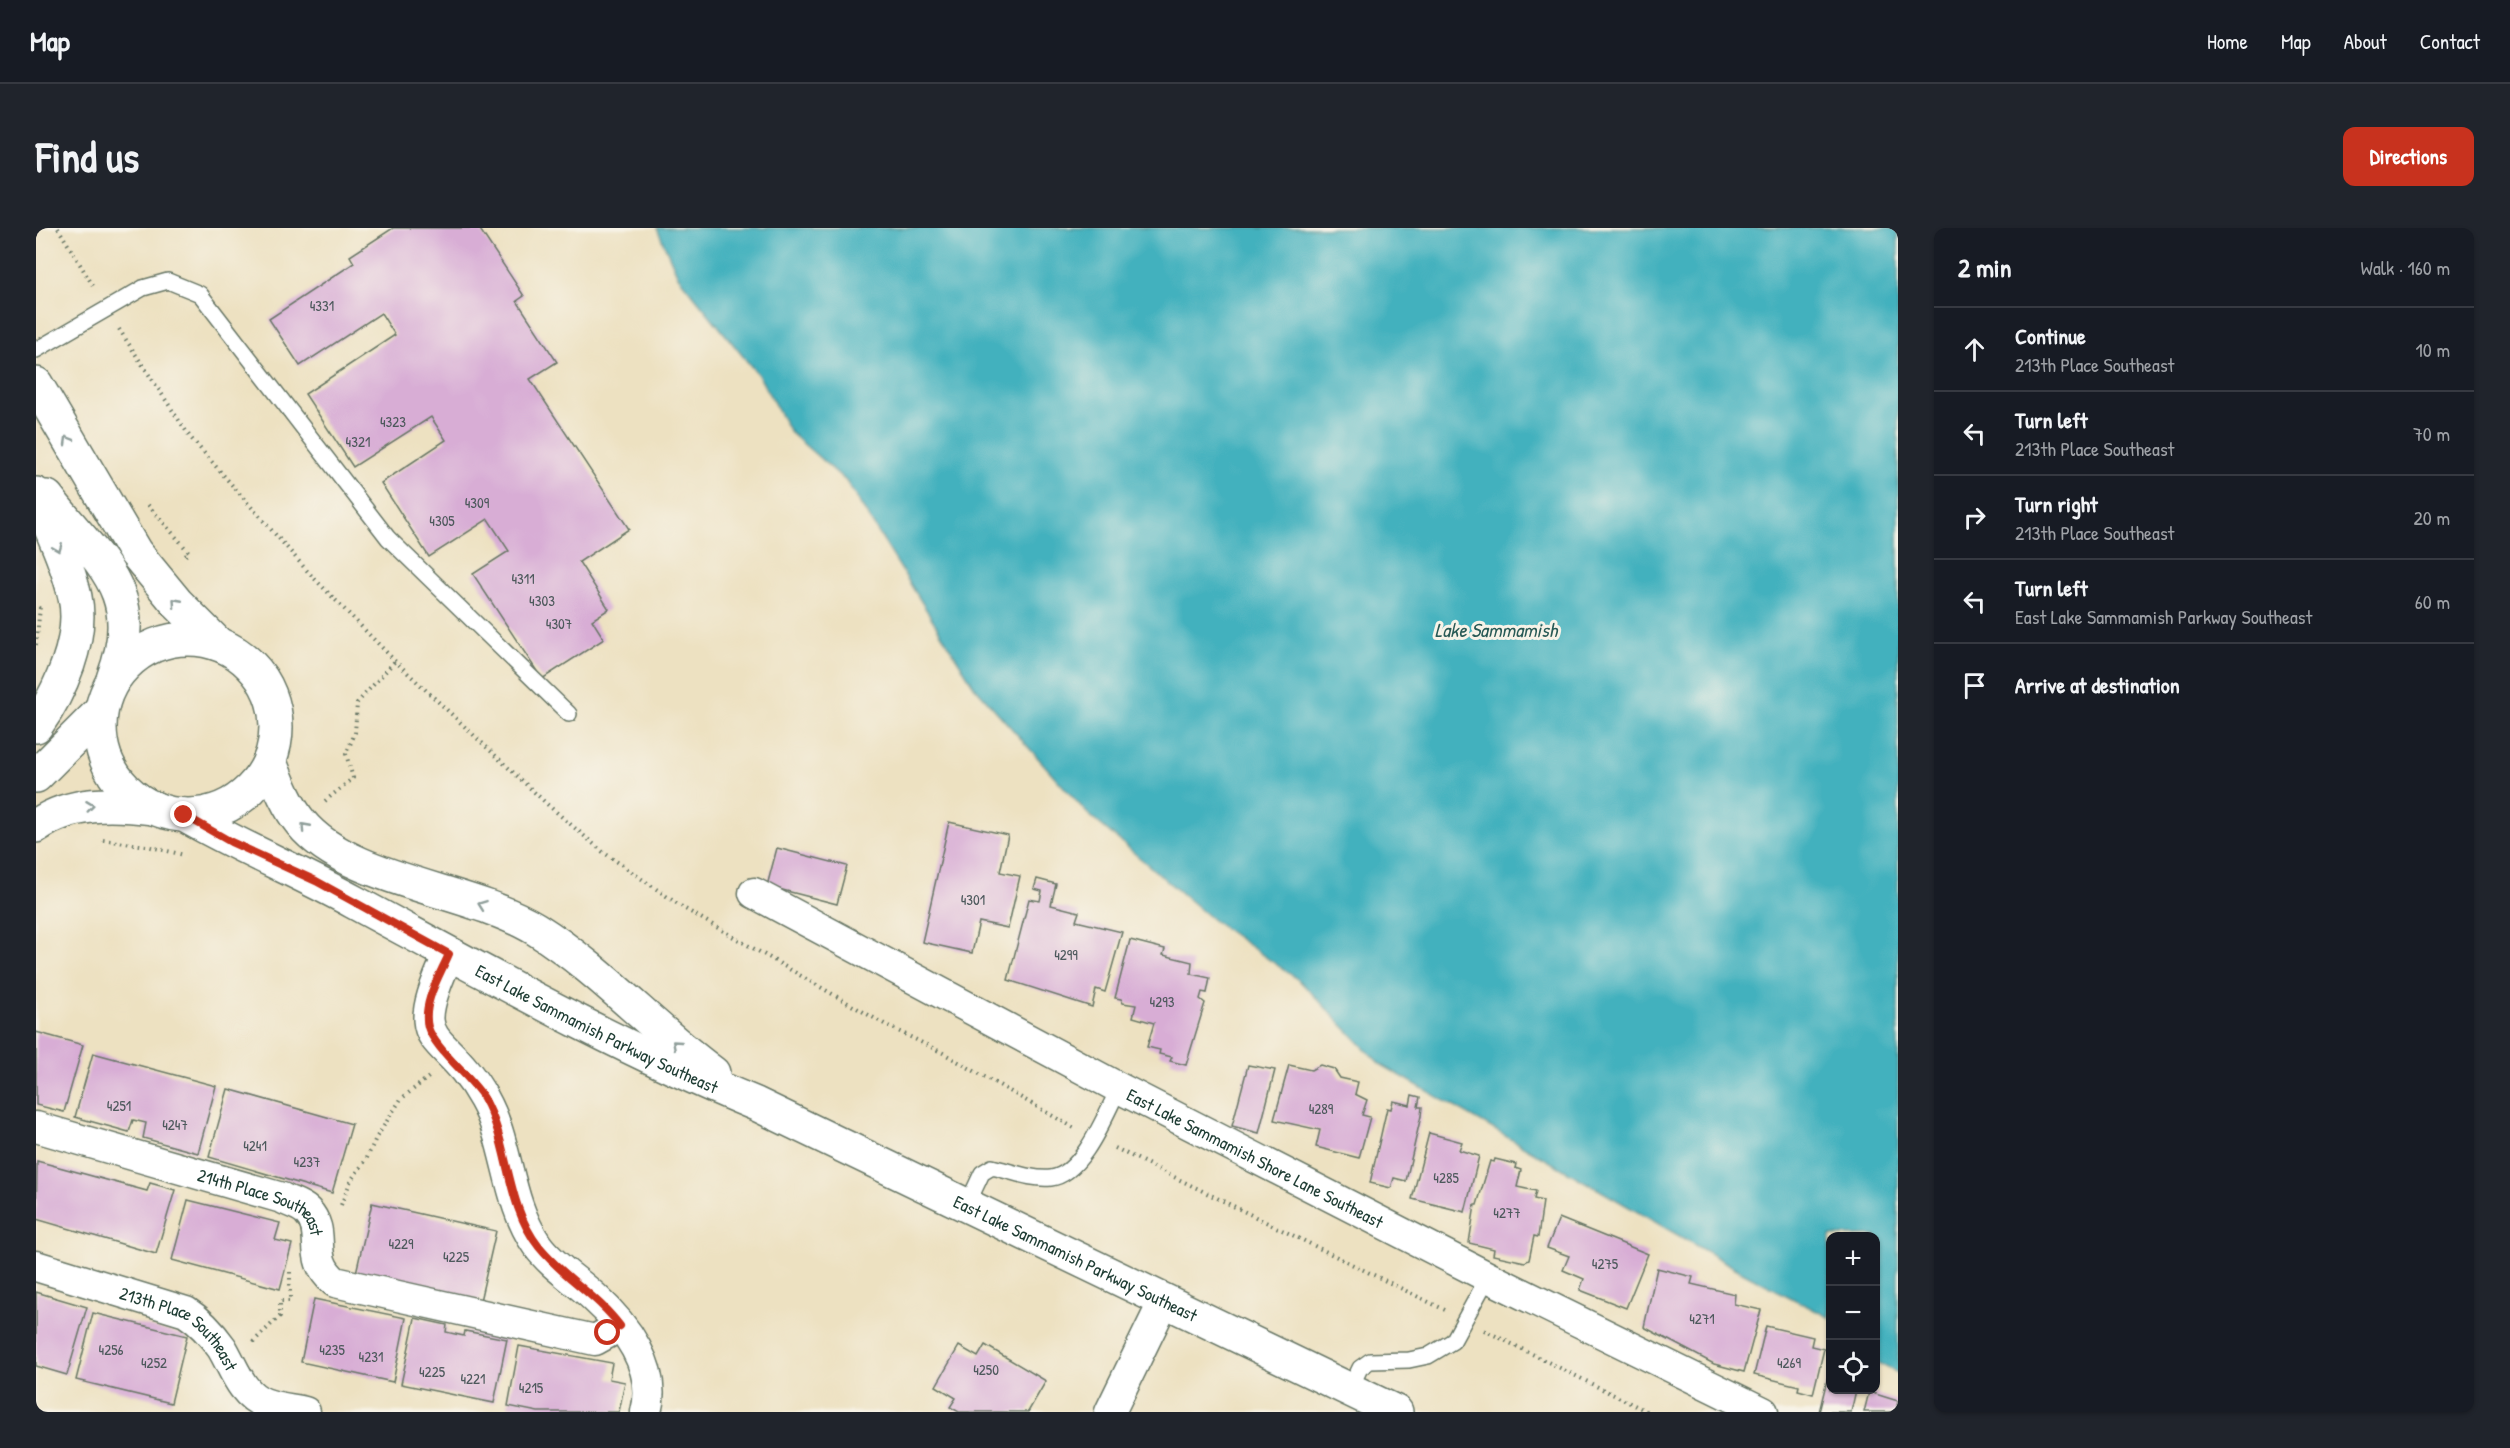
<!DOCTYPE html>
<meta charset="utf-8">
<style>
body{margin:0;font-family:"Patrick Hand",sans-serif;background:#20242c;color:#f1f3f6}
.controls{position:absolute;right:18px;bottom:18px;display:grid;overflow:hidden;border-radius:12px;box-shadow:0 2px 4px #0004}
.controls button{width:54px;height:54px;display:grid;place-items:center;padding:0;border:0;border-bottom:2px solid #363941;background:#171b24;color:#f1f3f6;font:30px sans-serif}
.stop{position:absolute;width:18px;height:18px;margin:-14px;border:4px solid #c8321e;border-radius:50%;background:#fff}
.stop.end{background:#c8321e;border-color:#fff;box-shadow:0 2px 6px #0008}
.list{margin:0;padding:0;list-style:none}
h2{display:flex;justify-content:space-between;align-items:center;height:78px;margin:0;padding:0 24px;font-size:26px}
h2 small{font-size:20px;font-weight:400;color:#9ea1a6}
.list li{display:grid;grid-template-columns:39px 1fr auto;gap:18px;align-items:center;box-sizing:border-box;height:84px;padding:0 24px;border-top:2px solid #363941}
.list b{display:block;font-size:22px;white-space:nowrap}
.list p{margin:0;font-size:20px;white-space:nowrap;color:#9ea1a6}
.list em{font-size:20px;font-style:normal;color:#9ea1a6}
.icon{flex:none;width:33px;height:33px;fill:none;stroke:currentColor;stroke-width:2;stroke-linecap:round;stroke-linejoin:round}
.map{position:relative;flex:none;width:1862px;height:1184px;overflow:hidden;border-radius:12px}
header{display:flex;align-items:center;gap:36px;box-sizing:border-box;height:84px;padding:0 30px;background:#171b24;border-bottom:2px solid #363941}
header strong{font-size:28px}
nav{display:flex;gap:33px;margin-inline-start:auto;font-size:21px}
.intro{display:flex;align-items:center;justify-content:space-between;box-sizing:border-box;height:144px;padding:0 36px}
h1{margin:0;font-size:42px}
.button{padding:15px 27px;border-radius:12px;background:#c8321e;color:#fff;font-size:21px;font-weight:700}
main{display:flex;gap:36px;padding:0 36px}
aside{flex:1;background:#171b24;border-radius:12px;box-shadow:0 2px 4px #0004}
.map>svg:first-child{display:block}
.water{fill:#42b1be;stroke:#307779;stroke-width:1.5}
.building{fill:#d8add5}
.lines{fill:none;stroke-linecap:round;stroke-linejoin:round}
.lane-casing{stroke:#677665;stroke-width:18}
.street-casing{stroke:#677665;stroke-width:33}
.secondary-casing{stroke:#677665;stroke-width:36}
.path{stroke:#677665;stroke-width:4;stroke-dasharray:1.5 4.5;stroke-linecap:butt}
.lane{stroke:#fff;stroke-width:15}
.street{stroke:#fff;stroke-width:30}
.secondary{stroke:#fff;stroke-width:33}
.oneway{stroke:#8f9e9a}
.route{stroke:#c8321e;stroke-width:8}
.labels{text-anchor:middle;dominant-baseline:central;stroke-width:6;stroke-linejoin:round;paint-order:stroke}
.number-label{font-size:15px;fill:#4d595c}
.street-label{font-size:18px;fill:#1f3d34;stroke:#f7f3e8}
.water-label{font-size:20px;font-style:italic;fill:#285a56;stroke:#f7f3e8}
</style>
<header>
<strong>Map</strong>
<nav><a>Home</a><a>Map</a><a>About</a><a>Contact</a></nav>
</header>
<div class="intro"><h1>Find us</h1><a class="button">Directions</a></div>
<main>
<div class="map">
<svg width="1862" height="1184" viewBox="0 0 1862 1184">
<rect width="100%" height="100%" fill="#f7f3e8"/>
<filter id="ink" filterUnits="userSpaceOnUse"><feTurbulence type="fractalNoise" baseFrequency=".0167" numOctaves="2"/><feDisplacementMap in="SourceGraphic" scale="12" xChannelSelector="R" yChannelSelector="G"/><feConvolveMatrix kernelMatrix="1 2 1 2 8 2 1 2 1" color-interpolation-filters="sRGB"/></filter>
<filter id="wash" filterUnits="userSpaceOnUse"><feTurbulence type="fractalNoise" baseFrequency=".008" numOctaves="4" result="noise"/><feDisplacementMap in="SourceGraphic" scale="24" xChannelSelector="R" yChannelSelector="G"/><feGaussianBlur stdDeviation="1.35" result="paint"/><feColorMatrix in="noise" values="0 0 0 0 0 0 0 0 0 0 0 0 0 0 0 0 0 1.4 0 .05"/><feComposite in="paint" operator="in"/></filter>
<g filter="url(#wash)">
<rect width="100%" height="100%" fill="#ede1c1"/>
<!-- water -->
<path class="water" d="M621,0H1862V1145L1840,1134V1008H1794V1090L1708,1045L1344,836L1264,753L1178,693L1051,585L938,458L810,253L754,204L723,148L642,48Z"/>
<g id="blocks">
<!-- building -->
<g class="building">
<path d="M357,0H443L488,68L481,73L521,134L494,151L593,301L543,334L573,381L556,392L568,411L506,451L437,346L473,323L452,291L393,329L345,255L410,212L395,189L317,239L269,166L359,107L345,85L264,138L233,91L318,35L314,28Z"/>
<path d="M913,594L972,607L964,644L984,648L972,700L943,694L936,725L886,714Z"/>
<path d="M741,620L811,638L801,676L731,658Z"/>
<path d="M1001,651L1020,656L1015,677L1043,684L1040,693L1086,704L1069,764L1060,761L1056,779L972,752L993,671L1004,673L1006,663L998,661Z"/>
<path d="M1094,712L1129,721L1127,727L1156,734L1155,746L1174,750L1171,765L1166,764L1164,771L1169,775L1150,837L1134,833L1136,829L1123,826L1124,822L1111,819L1118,795L1097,789L1100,777L1087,775L1085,771L1079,770Z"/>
<path d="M0,804L47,817L28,884L0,877Z"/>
<path d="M57,825L180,858L162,925L107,910L110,895L97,892L93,904L39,889Z"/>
<path d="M1212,837L1239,842L1223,905L1196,898Z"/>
<path d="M1253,837L1275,842L1284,837L1298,841L1304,850L1322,854L1319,866L1331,872L1326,887L1334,889L1323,930L1280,919L1284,902L1238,892Z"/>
<path d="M192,861L316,896L296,965L173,929Z"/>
<path d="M1376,867L1384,869L1382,879H1386L1385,888L1370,953L1358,950L1355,960L1334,955L1351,880L1355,881L1357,873L1374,877Z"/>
<path d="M1393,905L1426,914L1423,922L1443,928L1429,984L1376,971Z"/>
<path d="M1459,931L1480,936L1479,940L1485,942L1481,959L1500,963L1498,971L1507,973L1502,1009L1498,1008L1493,1032L1489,1034L1457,1027L1458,1021L1433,1015L1439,977H1441L1454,933L1458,934Z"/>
<path d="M1,933L111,963L114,955L139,962L120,1026L0,991Z"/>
<path d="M152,972L244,995L239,1012L256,1016L244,1061L136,1032Z"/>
<path d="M336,975L460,1003L444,1073L320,1045Z"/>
<path d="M1523,990L1612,1026L1590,1080L1544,1062L1548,1051L1527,1042L1533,1028L1511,1020Z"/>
<path d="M1621,1040L1657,1049L1655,1056L1699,1066L1698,1076L1725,1082L1708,1144L1678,1136L1608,1099Z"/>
<path d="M0,1064L51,1079L31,1147L0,1138Z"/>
<path d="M278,1071L370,1090L357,1154L265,1134Z"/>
<path d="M57,1085L151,1108L135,1175L40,1152Z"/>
<path d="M379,1090L411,1097L410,1104L428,1108L429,1103L471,1111L458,1175L365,1156Z"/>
<path d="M1730,1098L1777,1109L1775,1118L1788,1121L1777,1166L1762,1162L1763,1158L1718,1147Z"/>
<path d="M949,1117L1010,1153L992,1184H923L914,1179L920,1170L900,1158L923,1118L942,1129Z"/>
<path d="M483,1118L576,1135L573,1151L589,1154L583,1184H502L472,1178Z"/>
<path d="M1794,1140V1162H1820L1815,1184H1783Z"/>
<path d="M1833,1164L1862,1173L1860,1184H1828Z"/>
</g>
</g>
</g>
<g filter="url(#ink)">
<use href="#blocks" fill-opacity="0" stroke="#677665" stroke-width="1.5"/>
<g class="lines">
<defs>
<g id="lane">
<path d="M0,122L107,60L132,53L164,66L352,310L533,486"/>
<path d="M931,977L946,945L956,939C974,943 996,952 1015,950C1047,946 1070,885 1083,860"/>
<path d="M1314,1161L1324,1140L1334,1133L1373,1132L1392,1128L1417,1113L1452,1049"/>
</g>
<g id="street">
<path id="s1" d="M718,665L1083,860L1452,1049L1727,1184"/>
<path d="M413,726C367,826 407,797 448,871C473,915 470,972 501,1017C516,1038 540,1052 558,1069C589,1097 622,1140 610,1184"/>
<path id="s2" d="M0,899L246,970C253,974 265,977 271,983C293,1006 269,1029 299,1054L559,1112L584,1098"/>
<path id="s3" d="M0,1038L150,1084C164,1093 176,1106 186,1120C198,1140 205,1166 228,1175C240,1180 256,1181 269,1184"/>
<path d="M1074,1184L1128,1073"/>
</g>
<g id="secondary">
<path d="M0,156L99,324L141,375L181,415"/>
<path d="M0,266C14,299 31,333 39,369C48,411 24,464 0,498"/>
<path d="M11,269C59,332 112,361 77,451"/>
<circle cx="152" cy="499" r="88"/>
<path d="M234,534C242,554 251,578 265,595C312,653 435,661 500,701C565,742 616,800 677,845"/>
<path d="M0,548L65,483"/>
<path id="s4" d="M148,587C203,619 262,643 318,674C450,745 581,819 720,876L1360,1184"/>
<path d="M0,598C35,573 77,575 118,580"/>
</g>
</defs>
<!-- lane casing -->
<use href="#lane" class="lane-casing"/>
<!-- street casing -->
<use href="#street" class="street-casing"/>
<!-- secondary casing -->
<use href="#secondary" class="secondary-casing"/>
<!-- path -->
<g class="path">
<path d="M22,0L59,61"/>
<path d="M83,101L154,209L274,346L359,433L512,577L567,624L649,681L850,797L907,825L1038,900"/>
<path d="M112,277L153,324L147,330"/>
<path d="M0,417L4,380H8"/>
<path d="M289,573L317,550L310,526L319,505L321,475L359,433"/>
<path d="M67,612L111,618L148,627"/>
<path d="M1079,920L1409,1082"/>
<path d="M305,977L315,952L330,932L340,910L365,871L394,848"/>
<path d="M1448,1102L1612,1184"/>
<path d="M217,1114L244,1088V1073H254V1044"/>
</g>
<!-- lane -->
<use href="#lane" class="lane"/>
<!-- street -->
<use href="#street" class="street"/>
<!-- secondary -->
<use href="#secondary" class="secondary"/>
</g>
<!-- one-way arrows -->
<defs><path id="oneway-chevron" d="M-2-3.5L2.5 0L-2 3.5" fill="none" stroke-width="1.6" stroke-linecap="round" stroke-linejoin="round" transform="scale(1.5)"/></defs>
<g class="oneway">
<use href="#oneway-chevron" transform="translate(32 212) rotate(-120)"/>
<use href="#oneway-chevron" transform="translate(22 320) rotate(68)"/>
<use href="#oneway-chevron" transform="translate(140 374) rotate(-132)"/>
<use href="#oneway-chevron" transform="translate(54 578) rotate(-7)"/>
<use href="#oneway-chevron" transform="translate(269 599) rotate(-132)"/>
<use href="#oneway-chevron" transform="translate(446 677) rotate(-160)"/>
<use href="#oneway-chevron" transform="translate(640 816) rotate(-139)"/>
</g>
</g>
<g class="lines" filter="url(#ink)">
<!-- route -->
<path class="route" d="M148,587L195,614L280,653L413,726C404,747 386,775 392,799C398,820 435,849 448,870C474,916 469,976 503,1019C527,1049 561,1067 584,1098L572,1105"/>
</g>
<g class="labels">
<!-- number labels -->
<g class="number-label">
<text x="286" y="77">4331</text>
<text x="357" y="193">4323</text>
<text x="322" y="213">4321</text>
<text x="441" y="274">4309</text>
<text x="406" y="292">4305</text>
<text x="487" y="350">4311</text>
<text x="506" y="372">4303</text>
<text x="523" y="395">4307</text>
<text x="937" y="671">4301</text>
<text x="1030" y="726">4299</text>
<text x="1126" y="773">4293</text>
<text x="83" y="877">4251</text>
<text x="1285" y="880">4289</text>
<text x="139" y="896">4247</text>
<text x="219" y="917">4241</text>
<text x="271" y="933">4237</text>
<text x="1410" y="949">4285</text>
<text x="1471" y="984">4277</text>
<text x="365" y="1015">4229</text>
<text x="420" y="1028">4225</text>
<text x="1569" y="1035">4275</text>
<text x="1666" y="1090">4271</text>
<text x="75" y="1121">4256</text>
<text x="296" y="1121">4235</text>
<text x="335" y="1128">4231</text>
<text x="118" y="1134">4252</text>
<text x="1753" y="1134">4269</text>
<text x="950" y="1141">4250</text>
<text x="396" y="1143">4225</text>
<text x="437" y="1150">4221</text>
<text x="495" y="1159">4215</text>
</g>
<!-- street labels -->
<g class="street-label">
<text stroke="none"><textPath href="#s4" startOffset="465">East Lake Sammamish Parkway Southeast</textPath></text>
<text stroke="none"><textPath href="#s1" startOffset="567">East Lake Sammamish Shore Lane Southeast</textPath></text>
<text stroke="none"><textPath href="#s2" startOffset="240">214th Place Southeast</textPath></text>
<text stroke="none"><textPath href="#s4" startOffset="996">East Lake Sammamish Parkway Southeast</textPath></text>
<text stroke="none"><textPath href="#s3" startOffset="160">213th Place Southeast</textPath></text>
</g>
<!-- water labels -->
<g class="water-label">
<text x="1460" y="401">Lake Sammamish</text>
</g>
</g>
</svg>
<div class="controls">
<button>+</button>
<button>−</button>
<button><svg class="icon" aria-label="locate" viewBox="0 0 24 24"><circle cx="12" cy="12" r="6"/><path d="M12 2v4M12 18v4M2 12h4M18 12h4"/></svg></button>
</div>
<div class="stop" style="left:572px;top:1105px"></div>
<div class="stop end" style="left:148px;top:587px"></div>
</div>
<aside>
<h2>2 min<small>Walk · 160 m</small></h2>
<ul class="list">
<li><svg class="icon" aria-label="ahead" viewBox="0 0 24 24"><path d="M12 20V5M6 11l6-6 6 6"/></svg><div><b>Continue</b><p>213th Place Southeast</p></div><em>10 m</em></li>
<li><svg class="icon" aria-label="left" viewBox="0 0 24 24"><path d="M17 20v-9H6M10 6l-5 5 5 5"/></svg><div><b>Turn left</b><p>213th Place Southeast</p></div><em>70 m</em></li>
<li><svg class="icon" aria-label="right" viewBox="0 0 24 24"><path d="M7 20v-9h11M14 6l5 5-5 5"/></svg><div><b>Turn right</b><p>213th Place Southeast</p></div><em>20 m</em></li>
<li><svg class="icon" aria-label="left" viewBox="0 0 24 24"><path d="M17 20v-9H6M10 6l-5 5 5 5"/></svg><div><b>Turn left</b><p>East Lake Sammamish Parkway Southeast</p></div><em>60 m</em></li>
<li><svg class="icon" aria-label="arrive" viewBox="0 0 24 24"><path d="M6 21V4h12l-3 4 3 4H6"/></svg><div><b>Arrive at destination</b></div></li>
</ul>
</aside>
</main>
